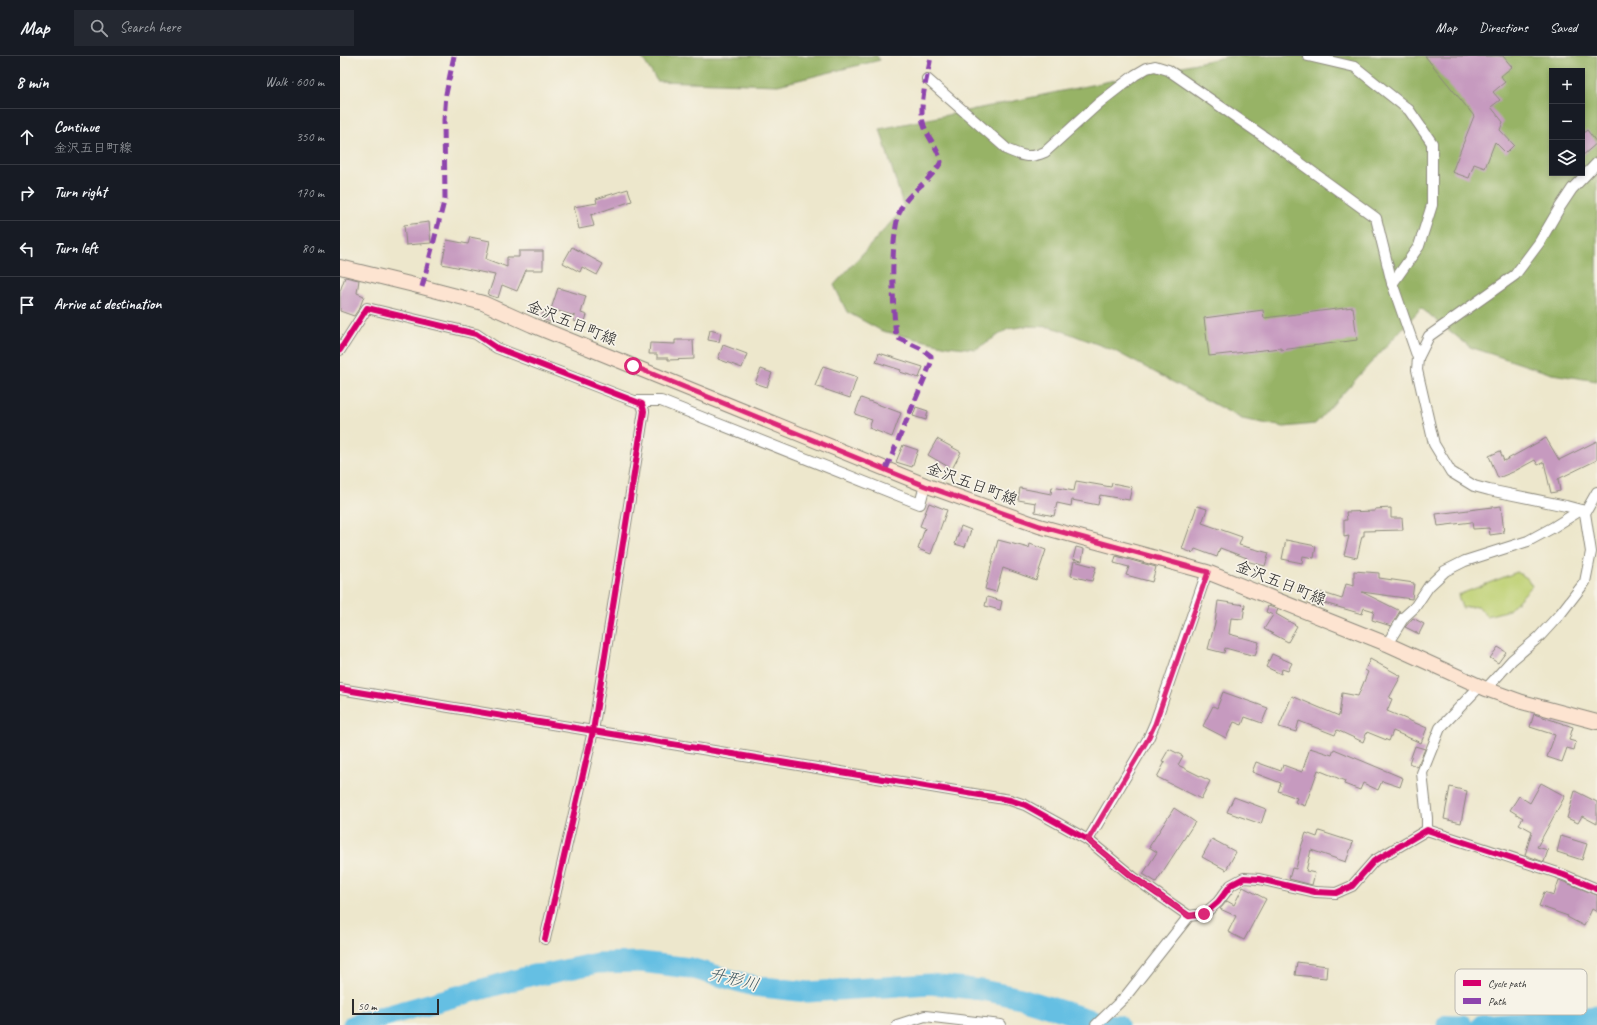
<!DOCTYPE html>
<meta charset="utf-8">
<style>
body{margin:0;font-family:Caveat,"Klee One",sans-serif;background:#242831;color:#f1f3f6}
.controls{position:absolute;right:12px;top:12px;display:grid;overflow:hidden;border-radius:0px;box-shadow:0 2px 6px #0003}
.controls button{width:36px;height:36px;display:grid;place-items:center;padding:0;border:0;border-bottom:1px solid #363941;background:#171b24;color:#f1f3f6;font:20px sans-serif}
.scale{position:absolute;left:12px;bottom:10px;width:87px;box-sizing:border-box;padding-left:4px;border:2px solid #2b2b2b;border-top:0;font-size:11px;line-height:14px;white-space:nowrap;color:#2b2b2b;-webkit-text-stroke:3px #f7f3e8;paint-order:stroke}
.stop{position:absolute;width:12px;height:12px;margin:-9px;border:3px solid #db2777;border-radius:50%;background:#fff}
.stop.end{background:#db2777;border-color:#fff;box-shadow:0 1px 4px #0008}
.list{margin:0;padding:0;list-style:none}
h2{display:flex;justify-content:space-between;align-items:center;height:52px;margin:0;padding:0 16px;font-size:17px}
h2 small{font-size:13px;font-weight:400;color:#9ea1a6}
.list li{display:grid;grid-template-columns:26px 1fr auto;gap:12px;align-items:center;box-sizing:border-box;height:56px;padding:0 16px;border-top:1px solid #363941}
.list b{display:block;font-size:15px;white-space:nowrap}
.list p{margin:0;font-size:13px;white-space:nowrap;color:#9ea1a6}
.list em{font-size:13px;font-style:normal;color:#9ea1a6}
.icon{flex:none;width:22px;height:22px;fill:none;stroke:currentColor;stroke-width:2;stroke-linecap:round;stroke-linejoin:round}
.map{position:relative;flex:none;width:1257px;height:969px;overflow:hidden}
header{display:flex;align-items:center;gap:24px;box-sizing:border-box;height:56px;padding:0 20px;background:#171b24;border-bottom:1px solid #363941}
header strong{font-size:19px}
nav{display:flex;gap:22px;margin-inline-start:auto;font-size:14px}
.search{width:280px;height:36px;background:#242831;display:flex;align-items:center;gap:10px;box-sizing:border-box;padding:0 14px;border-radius:0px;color:#9ea1a6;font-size:15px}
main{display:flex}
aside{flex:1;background:#171b24}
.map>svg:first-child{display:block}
.green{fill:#bfd174;stroke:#757e50}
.forest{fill:#97b366;stroke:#616f48;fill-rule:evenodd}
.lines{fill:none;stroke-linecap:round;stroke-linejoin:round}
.river{stroke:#65bfe3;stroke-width:21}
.building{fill:#c69abf}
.street-casing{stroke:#8c897c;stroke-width:12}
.secondary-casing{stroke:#8c897c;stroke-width:16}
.street{stroke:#fff;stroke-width:10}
.secondary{stroke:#fde4d1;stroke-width:14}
.quiet{stroke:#8e44ad;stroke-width:5;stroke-dasharray:10 5;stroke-linecap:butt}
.cycleway-casing{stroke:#f7f3e8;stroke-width:8}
.cycleway{stroke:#d6006c;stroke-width:6}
.route{stroke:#db2777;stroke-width:5}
.labels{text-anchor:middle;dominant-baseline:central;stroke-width:3.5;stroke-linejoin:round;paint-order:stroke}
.street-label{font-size:16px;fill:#2b2b2b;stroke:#f7f3e8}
.water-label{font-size:17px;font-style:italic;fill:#3c5762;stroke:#f7f3e8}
.key{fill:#f7f3e8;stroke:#bab7af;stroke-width:1}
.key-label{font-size:11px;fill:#2b2b2b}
</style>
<header>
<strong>Map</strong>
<div class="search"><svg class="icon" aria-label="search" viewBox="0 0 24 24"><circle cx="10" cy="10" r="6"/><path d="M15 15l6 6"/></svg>Search here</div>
<nav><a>Map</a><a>Directions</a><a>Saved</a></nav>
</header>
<main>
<aside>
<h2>8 min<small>Walk · 600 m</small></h2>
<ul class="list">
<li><svg class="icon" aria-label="ahead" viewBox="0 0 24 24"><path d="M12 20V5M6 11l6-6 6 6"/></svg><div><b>Continue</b><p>金沢五日町線</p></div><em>350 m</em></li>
<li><svg class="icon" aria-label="right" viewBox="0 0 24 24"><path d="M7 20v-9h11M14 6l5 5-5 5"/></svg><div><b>Turn right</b></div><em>170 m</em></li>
<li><svg class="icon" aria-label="left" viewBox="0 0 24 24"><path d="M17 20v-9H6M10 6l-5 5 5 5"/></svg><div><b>Turn left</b></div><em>80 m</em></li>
<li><svg class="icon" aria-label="arrive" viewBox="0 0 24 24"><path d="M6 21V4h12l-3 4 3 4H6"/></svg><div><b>Arrive at destination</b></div></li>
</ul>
</aside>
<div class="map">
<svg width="1257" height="969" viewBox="0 0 1257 969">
<rect width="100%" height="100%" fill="#f7f3e8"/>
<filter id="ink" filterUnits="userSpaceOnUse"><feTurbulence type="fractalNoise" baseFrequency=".025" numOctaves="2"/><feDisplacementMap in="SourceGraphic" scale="8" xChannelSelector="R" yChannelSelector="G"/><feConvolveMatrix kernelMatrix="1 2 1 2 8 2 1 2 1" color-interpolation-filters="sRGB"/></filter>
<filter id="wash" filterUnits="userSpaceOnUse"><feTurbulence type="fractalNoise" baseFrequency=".012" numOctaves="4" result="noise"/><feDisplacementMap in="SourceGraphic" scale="16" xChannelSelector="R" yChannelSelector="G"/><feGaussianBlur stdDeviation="0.9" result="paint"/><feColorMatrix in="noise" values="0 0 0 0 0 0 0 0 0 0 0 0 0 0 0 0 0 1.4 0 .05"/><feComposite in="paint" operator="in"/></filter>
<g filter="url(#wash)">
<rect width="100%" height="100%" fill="#ede7cc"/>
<!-- green -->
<path class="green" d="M1177,516L1187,522L1192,530L1169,554L1147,560L1138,550L1122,552L1118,539Z"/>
<!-- forest -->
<g class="forest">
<path d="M301,0H537L540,4L438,29L317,25Z"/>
<path d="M890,0H1257V325L1212,318L1130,291L1081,252L975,368L944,371L902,363L773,294L712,271L687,270L668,273L636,293L607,290L542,275L507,256L494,229L564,152L540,73ZM1212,15H1242V117H1212Z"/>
</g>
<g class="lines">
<!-- river -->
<g class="river">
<path d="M13,969L193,919L206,918L257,907L300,906L350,912L414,930L468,936L590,928L642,934L681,942L764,968L778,969"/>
<path d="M1107,969H1122"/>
<path d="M1142,969L1257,960"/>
</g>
</g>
<g id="blocks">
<!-- building -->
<g class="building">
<path d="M1085,0H1163L1172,11L1161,20L1165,26L1153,36L1160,44L1151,51L1163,66L1160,74L1174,89L1166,97L1155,86L1145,112L1134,108L1129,122L1112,116L1134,60Z"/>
<path d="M1247,74L1257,87L1242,100V78Z"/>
<path d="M288,133L292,145L251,159L254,170L239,173L234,151L257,147L256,143Z"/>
<path d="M89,166L91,187L66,189L64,169Z"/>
<path d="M130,181L150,185L146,203L167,211V201H179V195H203V214H186L177,235L162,229L158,242L148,239L155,219L102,208L107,184L128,188Z"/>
<path d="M232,191L263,208L257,219L242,211L240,216L223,207Z"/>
<path d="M5,221L19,224L17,237L24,240L20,251L14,260L0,255V235Z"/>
<path d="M218,232L246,240L241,257L247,259L244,268L234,265L235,260L211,253Z"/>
<path d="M1013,251L1017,284L941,294V292L869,300L864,262L923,254L924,262Z"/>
<path d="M204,254L214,257L210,266L201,262Z"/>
<path d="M370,274L381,277L379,286L368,284Z"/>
<path d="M335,284H353L354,303L328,304V302H317V298H309L310,287L335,288Z"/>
<path d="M383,289L407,298L402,312L378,303Z"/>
<path d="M539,297L583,311L579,322L560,316L561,314L536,306Z"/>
<path d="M483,310L517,321L510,342L475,330Z"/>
<path d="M421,313L432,317L427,331L415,327Z"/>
<path d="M521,342L561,357L552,381L529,372L532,364L515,358Z"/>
<path d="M576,351L588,355L586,364L573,360Z"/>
<path d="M1206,382L1219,404L1257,385V404L1218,423L1220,435L1211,437L1204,406L1198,409L1195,404L1173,416L1158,422L1149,400L1160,395L1164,405Z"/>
<path d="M597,383L621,396L612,413L588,399Z"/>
<path d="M563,389L578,394L572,411L556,406Z"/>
<path d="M736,425L771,431L772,427L792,431L789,444L760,439L758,449L732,444L731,450L717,447L714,460L695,456L696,447L678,444L680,432L711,438L712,431L734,435Z"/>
<path d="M589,447L607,454L591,498L578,493L585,472L580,470Z"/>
<path d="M857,450L867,453L862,467L902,481L899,489L929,497L925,510L906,505L907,502L880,492L877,501L855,493L853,497L842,493Z"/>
<path d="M1161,450L1164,477L1150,479L1149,472L1133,473L1132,466L1098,470L1096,458Z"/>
<path d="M1051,452V462H1062L1063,474L1024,475V480H1022L1017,502L1004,499L1009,480L1004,481V464H1007L1006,456L1035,455V453Z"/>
<path d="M621,470L631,474L625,491L615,488Z"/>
<path d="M658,484L689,492L690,488L706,494L696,524L663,512L656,536L645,533Z"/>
<path d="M946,484L976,490L974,502L963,500L962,507L942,503Z"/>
<path d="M736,491L744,493L742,505L733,503Z"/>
<path d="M776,500L816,511L812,526L786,519L789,511L774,507Z"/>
<path d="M734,505L756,511L752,525L731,520Z"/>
<path d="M1014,515L1039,517V522L1074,527L1072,543L1022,536L1060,555L1051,570L1032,564L1034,555L1024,552L1022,558L974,544L977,535L1002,543L1006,528L1014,530Z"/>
<path d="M647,541L662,545L660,554L645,550Z"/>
<path d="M878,545L905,549L903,563L891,562L889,578L919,586L915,600L885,592L884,597L868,593L875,567Z"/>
<path d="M928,550L938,553L936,558L957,570L948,586L924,573L933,559L926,556Z"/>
<path d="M1073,562L1084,568L1079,578L1065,571Z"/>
<path d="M1158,591L1166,596L1158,607L1150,602Z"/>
<path d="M932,598L952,607L948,615L942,613L941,618L926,611Z"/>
<path d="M1030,603L1061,620L1049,642L1052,643L1047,655L1087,672L1081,687L1053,675L1049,685L1027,676L1023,686L997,674L995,679L959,665L956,676L939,671L952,640L999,660L1002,637L1018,640L1028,616L1025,614Z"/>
<path d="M883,636L928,652L922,667L905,661L902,669L894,666L886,682L863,670L873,650L877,652Z"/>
<path d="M1194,658L1233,671L1229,684L1236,686L1234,694L1227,692L1222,706L1207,701L1215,679L1190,671Z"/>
<path d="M1075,690L1085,693L1077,711L1069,707Z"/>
<path d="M970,692L992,699L994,693L1063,722L1060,731L1042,725L1038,734L1023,727L1020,734L1004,728L1005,725L978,714L965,750L955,746L957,742L938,735L941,727L912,716L916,706L941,715L943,709L962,716Z"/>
<path d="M829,693L843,700L838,709L870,725L861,743L817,721L825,706L822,705Z"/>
<path d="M1201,727L1225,740L1197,791L1208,794L1204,806L1185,799L1192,775L1179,768L1183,762L1170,754L1179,740L1190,747Z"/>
<path d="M1110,731L1127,735L1121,767L1104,763Z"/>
<path d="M1235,735L1257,746V768L1242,760L1238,767L1227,762Z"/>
<path d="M894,741L926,753L921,768L887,756Z"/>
<path d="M834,752L855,766L816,826L803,818L817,796L809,791Z"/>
<path d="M979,775L1013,786L1006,806L971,794L966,815L975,817L972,829L949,823L952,812L956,813L961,791L966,777L977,781Z"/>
<path d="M1221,780L1247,788L1242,804L1217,796Z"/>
<path d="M872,783L896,796L886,814L862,801Z"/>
<path d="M1219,824L1257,839V856L1252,853L1244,870L1227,861L1228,860L1199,850L1204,836L1214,839Z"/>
<path d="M903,831L926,843L904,884L888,876L896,860L880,853L887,845L894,849Z"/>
<path d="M957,906L987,910L986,922L955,919Z"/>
</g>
</g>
</g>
<g filter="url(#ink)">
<use href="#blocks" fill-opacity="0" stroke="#8c897c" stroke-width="1"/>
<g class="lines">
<defs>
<g id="street">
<path d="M968,0L1015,11L1069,54L1092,87V149L1079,190L1052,228"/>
<path d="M587,23L668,94C683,100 689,103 705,96L759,47L795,19L807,12L815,10L828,14L926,82L1036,162L1052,227L1078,302"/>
<path d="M0,294L27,252L136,278L157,292L302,348L304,355L253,675L205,883"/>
<path d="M296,345H321L580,448L585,429"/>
<path d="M1245,457L1241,454L1226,450L1149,434L1134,430L1111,416L1094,388L1077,314L1078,302L1089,280L1175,219L1199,187L1220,151L1232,133L1257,107"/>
<path d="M1047,588L1064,561L1075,551L1089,530L1105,515L1125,505L1188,485L1212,472L1241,454"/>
<path d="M0,633L670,744L685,749L748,784L793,821L849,860L864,858L878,846L891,829L904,822L919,823L975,836L996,837L1012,830L1034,805L1087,774L1224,819L1257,833"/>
<path d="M1146,633L1172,604L1199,581L1221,557L1245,526L1251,496L1245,457L1257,436"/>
<path d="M1087,774V762L1082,717L1100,672L1140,630"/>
<path d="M748,784L808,683L815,667L867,516"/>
<path d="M557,969L585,960L661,969"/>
<path d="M756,969L785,941L849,860"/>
</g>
<path id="secondary" d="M0,211L82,231L143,247L192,269L585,429L699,470L867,516L1047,588L1146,633L1182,646L1257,666"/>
</defs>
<!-- street casing -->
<use href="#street" class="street-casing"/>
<!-- secondary casing -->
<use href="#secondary" class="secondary-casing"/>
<!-- street -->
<use href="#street" class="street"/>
<!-- secondary -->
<use href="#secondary" class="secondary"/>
<!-- quiet -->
<g class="quiet">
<path d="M82,231L105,142L104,64L106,38L114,0"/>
<path d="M546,413L591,307V300L582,293L556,281C553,253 548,168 564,147C576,131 591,124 601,106C598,91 586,80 583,66C579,47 588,19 591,0"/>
</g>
<defs>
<g id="cycleway">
<path d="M0,294L27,252L136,278L157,292L302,348L304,355L253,675L205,883"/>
<path d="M0,633L670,744L685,749L748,784L793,821L849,860L864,858L878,846L891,829L904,822L919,823L975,836L996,837L1012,830L1034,805L1087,774L1224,819L1257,833"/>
</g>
</defs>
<!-- cycleway casing -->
<use href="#cycleway" class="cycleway-casing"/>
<!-- cycleway -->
<use href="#cycleway" class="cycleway"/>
</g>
</g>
<g class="lines" filter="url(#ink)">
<!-- route -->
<path class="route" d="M293,310L585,430L700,470L868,516L815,668L808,683L748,784L793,821L849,860L864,858"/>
</g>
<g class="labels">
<!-- street labels -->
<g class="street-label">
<text transform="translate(232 267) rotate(22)">金沢五日町線</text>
<text transform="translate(632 428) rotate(20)">金沢五日町線</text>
<text transform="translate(941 527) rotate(22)">金沢五日町線</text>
</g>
<!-- water labels -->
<g class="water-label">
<text transform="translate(394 923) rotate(14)">升形川</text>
</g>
</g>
<!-- legend -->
<rect x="1115" y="913" width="132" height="46" rx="6" class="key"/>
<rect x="1123" y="924" width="18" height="6" fill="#d6006c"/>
<rect x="1123" y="942" width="18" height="6" fill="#8e44ad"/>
<g class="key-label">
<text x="1148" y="931">Cycle path</text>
<text x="1148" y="949">Path</text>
</g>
</svg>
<div class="controls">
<button>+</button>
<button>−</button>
<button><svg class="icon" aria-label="layers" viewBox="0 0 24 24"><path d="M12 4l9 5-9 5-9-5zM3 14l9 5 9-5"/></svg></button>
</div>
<div class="scale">50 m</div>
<div class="stop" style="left:293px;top:310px"></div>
<div class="stop end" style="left:864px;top:858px"></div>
</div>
</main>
